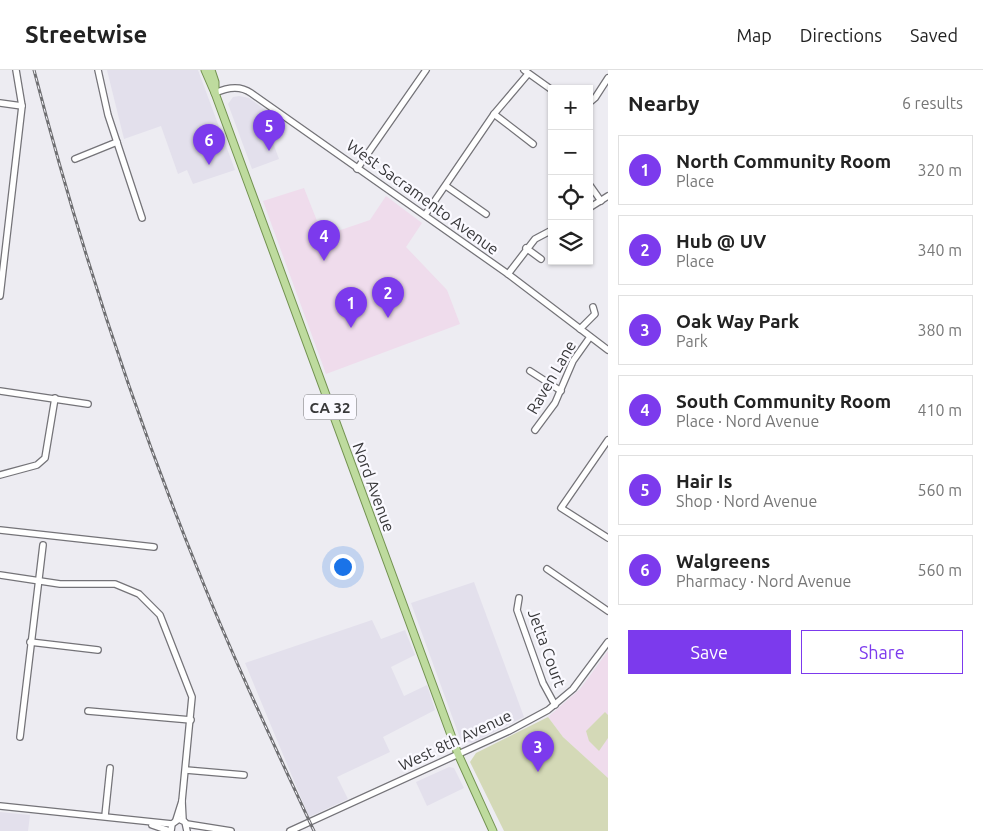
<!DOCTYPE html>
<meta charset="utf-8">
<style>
body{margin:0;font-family:Ubuntu,sans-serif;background:#f6f6f6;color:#222}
.controls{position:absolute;right:15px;top:15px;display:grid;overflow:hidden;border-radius:0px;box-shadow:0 1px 4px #0004}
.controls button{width:45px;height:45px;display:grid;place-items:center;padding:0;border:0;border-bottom:1px solid #e0e0e0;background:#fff;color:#222;font:25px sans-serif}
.you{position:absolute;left:342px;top:496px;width:18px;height:18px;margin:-12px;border:4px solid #fff;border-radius:50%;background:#1a73e8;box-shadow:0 0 0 8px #1a73e833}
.badge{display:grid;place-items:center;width:32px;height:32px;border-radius:50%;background:#7c3aed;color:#fff;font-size:16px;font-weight:700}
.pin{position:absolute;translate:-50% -41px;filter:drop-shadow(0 1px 2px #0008)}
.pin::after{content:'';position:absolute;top:26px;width:18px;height:15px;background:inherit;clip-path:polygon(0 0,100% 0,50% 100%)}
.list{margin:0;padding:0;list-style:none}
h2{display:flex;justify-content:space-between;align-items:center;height:65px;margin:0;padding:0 20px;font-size:21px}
h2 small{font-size:16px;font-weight:400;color:#767676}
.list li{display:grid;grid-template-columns:32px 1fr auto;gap:15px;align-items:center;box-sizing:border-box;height:70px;margin:0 10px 10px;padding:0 10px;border:1px solid #e0e0e0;border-radius:0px}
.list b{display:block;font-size:19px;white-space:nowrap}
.list p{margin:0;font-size:16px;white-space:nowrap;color:#767676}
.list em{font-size:16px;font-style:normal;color:#767676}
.actions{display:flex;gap:10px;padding:15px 20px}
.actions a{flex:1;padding:11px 0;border:1px solid #7c3aed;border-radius:0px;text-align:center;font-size:18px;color:#7c3aed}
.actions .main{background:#7c3aed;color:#fff}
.icon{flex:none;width:28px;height:28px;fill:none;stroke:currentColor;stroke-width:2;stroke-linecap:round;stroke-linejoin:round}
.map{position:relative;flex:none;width:608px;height:761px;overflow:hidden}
header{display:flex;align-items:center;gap:30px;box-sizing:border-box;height:70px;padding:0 25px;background:#fff;border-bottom:1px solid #e0e0e0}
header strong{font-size:24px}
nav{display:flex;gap:28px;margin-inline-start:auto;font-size:18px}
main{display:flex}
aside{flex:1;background:#fff}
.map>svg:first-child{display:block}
.built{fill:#e3e0ec}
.education{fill:#efdcec}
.green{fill:#d4d9b7}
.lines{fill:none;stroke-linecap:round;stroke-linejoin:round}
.minor-casing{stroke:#747378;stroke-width:8}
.major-casing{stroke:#739251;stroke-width:9}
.minor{stroke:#fff;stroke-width:5.5}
.major{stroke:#bedb9e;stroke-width:7}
.rail-casing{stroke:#6f6f72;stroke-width:3}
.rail{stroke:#faf9ff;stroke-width:1;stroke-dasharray:4;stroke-linecap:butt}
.labels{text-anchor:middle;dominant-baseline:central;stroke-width:4.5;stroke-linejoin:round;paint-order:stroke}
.shield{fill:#faf9ff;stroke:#727275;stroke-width:1}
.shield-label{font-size:15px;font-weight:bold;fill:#38383a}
.street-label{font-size:16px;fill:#38383a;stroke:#faf9ff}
</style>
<header>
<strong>Streetwise</strong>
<nav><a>Map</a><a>Directions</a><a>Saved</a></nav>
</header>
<main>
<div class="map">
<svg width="608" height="761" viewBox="0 0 608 761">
<rect width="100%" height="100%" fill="#edecf2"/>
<!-- built -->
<g class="built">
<path d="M107,0H198L235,100L193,114L187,100L178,104L161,56L124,69Z"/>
<path d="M239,26L249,28L272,45L265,51L279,89L252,99L228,34L233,27Z"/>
<path d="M474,512L524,647L472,673L461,671L411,533Z"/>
<path d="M372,550L381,569L405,560L415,585L391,597L404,626L427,615L435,640L383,667L390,682L337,707L348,729L309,747L245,593Z"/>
<path d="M449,697L454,698L464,718L427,736L416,712Z"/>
<path d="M0,742L30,745L28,761H0Z"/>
</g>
<!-- education -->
<g class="education">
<path d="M304,118L323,166L370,150L386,126L422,153L406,177L447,220L460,254L326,304L263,131Z"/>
<path d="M608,581V708L563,667L548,647L580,619Z"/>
</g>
<!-- green -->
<g class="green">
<path d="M605,642L608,645V668L599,681L589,671L586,661Z"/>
<path d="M548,647L563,667L608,708V761H504L470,692L476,683Z"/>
</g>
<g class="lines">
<defs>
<g id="minor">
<path d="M98,0L108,45L142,148"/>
<path d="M524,0L552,20"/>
<path d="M215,23C228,17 240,15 251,23L508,204L608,280"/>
<path d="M0,33L22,36"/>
<path d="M589,33L595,28L608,8"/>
<path d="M494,44L533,74"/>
<path d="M75,89L117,72"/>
<path d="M357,99L426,0"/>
<path d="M589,114L601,131"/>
<path d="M446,116L486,144"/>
<path d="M589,138L608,126"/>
<path d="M425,145L494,44L528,4"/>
<path d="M526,178L541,189"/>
<path d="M508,204L535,169L552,160"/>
<path d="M0,226L22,36L16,0"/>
<path d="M580,259L595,244L593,237"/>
<path d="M530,301L561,321"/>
<path d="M0,321L88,334"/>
<path d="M535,360L555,333L573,291L590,267"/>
<path d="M608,370L561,438L608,468"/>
<path d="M0,405L37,395L45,388L55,328"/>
<path d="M0,460L154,477"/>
<path d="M547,499L608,541"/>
<path d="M0,505L60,514H115L139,524L160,545L192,627L182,731L176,750"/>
<path d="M519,528L517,540L543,613L555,635"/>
<path d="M30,572L98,580"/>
<path d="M88,641L191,650"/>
<path d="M20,667L43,475"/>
<path d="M186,700L244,705"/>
<path d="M182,731L183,750"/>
<path d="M0,736L172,754"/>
<path d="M105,746L110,698"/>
<path d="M187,754L231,761"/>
<path d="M152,755L170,761"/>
<path d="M171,761L172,754L179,749L185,752L187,761"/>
<path d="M290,761L509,661L548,640L573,619L608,572"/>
</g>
<g id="major">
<path d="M205,0L215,23L458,684L493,761"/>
<path d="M211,0L215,12V23"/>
</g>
</defs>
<!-- minor casing -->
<use href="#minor" class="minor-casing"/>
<!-- major casing -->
<use href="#major" class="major-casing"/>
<!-- minor -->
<use href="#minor" class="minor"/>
<!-- major -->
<use href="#major" class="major"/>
<defs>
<path id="rail" d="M34,0C78,170 132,337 198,500C233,588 274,675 314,761"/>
</defs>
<!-- rail casing -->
<use href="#rail" class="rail-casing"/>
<!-- rail -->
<use href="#rail" class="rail"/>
</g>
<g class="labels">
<!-- shield labels -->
<rect class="shield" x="304" y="324.5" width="52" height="25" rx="4"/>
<g class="shield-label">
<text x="330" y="337">CA 32</text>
</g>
<!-- street labels -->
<g class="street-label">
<text transform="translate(423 127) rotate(36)">West Sacramento Avenue</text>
<text transform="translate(551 307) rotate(-60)">Raven Lane</text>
<text transform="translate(374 417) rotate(70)">Nord Avenue</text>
<text transform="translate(547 578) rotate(70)">Jetta Court</text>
<text transform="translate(455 670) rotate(-25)">West 8th Avenue</text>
</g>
</g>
</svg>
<div class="controls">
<button>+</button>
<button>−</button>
<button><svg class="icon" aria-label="locate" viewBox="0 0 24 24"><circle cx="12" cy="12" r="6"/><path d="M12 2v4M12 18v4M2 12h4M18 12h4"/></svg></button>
<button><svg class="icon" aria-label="layers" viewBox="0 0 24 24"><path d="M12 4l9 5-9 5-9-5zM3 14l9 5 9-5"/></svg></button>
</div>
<div class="you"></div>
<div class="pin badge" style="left:351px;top:258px">1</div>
<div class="pin badge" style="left:388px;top:248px">2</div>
<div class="pin badge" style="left:538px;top:702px">3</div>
<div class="pin badge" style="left:324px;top:191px">4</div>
<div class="pin badge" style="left:269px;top:81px">5</div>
<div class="pin badge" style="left:209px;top:95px">6</div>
</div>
<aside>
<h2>Nearby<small>6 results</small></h2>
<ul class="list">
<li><span class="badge">1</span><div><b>North Community Room</b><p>Place</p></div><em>320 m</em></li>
<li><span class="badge">2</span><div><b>Hub @ UV</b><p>Place</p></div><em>340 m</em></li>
<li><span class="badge">3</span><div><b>Oak Way Park</b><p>Park</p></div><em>380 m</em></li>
<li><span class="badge">4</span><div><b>South Community Room</b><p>Place · Nord Avenue</p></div><em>410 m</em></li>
<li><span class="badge">5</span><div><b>Hair Is</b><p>Shop · Nord Avenue</p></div><em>560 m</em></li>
<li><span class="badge">6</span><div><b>Walgreens</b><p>Pharmacy · Nord Avenue</p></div><em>560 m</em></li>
</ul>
<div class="actions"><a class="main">Save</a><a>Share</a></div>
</aside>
</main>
